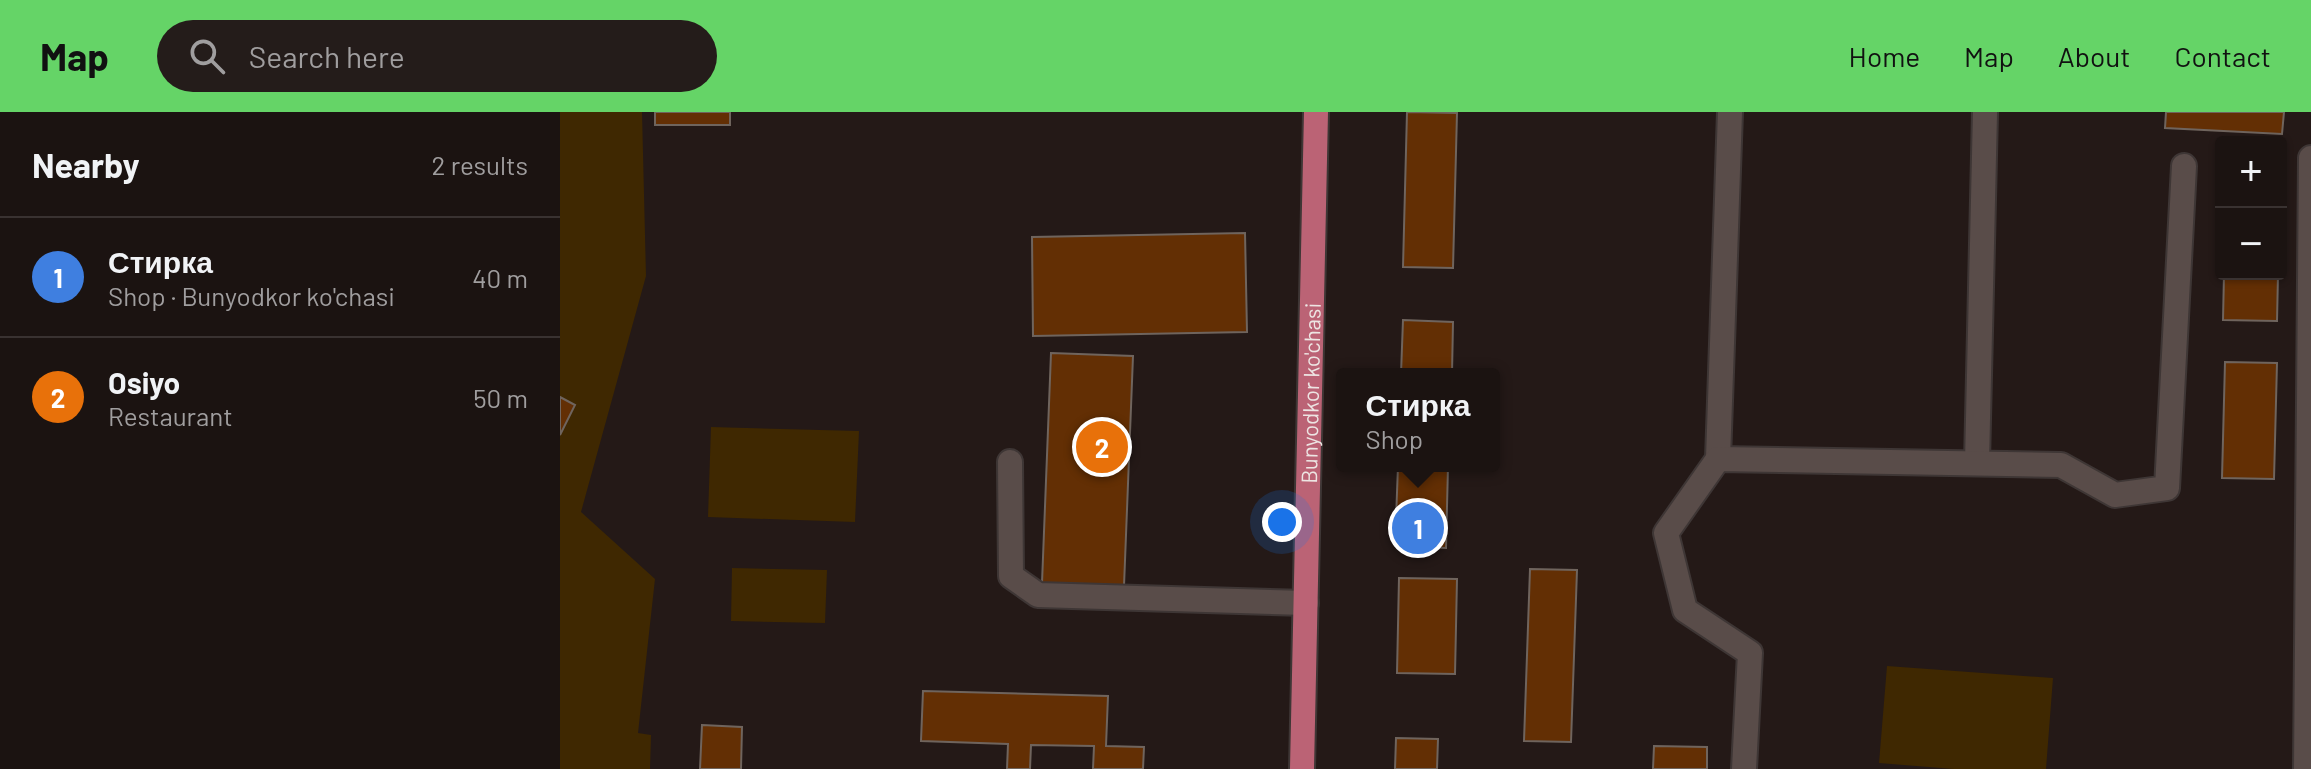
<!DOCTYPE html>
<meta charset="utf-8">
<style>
body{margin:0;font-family:Barlow,sans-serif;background:#241c1a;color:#f1f3f6}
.controls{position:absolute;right:24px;top:24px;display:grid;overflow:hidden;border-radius:8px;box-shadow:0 2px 6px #0004}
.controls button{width:72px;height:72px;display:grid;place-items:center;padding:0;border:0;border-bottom:2px solid #393231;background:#1b1311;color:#f1f3f6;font:40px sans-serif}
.you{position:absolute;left:722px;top:410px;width:28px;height:28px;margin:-20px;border:6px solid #fff;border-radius:50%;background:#1a73e8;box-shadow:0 0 0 12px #1a73e833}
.badge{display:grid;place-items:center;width:52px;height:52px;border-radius:50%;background:#65d467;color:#fff;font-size:26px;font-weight:700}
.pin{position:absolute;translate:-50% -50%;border:4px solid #fff;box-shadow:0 2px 8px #0006}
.popup{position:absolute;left:776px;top:256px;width:164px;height:104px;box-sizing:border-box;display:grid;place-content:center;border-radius:8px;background:#1b1311;filter:drop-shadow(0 2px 6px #0005);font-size:26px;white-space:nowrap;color:#a09e9f}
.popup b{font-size:30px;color:#f1f3f6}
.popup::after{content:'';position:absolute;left:50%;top:100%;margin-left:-16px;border:16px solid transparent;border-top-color:#1b1311}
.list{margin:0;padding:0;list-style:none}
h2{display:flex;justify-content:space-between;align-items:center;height:104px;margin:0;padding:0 32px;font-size:34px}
h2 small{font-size:26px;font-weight:400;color:#a09e9f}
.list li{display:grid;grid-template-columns:52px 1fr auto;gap:24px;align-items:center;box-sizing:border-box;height:120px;padding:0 32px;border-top:2px solid #393231}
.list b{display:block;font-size:30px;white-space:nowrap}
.list p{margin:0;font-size:26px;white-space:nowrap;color:#a09e9f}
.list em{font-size:26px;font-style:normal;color:#a09e9f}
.icon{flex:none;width:44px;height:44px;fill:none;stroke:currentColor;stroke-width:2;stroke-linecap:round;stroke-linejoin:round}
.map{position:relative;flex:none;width:1751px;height:657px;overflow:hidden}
header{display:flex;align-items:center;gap:48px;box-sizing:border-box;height:112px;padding:0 40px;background:#65d467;color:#111}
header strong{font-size:38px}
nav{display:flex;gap:44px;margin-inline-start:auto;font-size:28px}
.search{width:560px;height:72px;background:#241c1a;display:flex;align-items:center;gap:20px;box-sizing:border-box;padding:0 28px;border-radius:44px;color:#a09e9f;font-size:30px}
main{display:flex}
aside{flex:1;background:#1b1311}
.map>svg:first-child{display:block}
.park{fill:#3f2801}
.building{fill:#632f04;stroke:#6f645d;stroke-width:2}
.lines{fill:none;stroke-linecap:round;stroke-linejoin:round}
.minor-casing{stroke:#3e3635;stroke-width:28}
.major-casing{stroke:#3e3635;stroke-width:28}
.minor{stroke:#594c49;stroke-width:24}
.major{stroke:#bb6375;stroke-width:24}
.labels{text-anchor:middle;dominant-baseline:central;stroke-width:6;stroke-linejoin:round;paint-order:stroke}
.street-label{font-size:22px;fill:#ede5e3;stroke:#241917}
</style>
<header>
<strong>Map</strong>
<div class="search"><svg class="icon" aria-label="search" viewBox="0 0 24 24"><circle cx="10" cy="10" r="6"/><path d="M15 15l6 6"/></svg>Search here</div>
<nav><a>Home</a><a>Map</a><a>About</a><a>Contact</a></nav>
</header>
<main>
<aside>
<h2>Nearby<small>2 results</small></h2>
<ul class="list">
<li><span class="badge" style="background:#3f7fe0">1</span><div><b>Стирка</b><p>Shop · Bunyodkor ko'chasi</p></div><em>40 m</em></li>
<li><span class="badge" style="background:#e8710a">2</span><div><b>Osiyo</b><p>Restaurant</p></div><em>50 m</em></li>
</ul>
</aside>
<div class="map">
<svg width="1751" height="657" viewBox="0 0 1751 657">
<rect width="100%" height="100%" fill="#241917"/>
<!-- park -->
<g class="park">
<path d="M0,0H82L86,164L21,400L95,467L78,621L91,623L90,657H0Z"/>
<path d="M151,315L299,319L295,410L148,405Z"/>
<path d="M172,456L267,458L265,511L171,509Z"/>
<path d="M1327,554L1493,566L1486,657H1394L1319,651Z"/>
</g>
<!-- building -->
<g class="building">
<rect x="95" y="0" width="75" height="13"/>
<path d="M847,0L897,1L893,156L843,155Z"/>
<path d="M1606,0H1724L1722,22L1605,16Z"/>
<path d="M685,121L687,220L473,224L472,125Z"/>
<path d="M1664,162H1718L1717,209L1663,208Z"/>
<path d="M843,208L893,210L892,262H841Z"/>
<path d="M491,241L573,244L564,474L482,471Z"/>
<path d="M1665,250L1717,251L1714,367L1662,366Z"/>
<path d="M0,285L15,293L0,323Z"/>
<path d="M838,354H888L886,436L835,434Z"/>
<path d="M970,457L1017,458L1011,630L964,629Z"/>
<path d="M839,466L897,467L895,562L837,561Z"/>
<path d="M363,579L548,584L546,634L584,635L583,657H533L534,634L471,633L470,657H447L448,632L361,629Z"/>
<path d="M142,613L182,615L181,657H140Z"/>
<path d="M836,626L878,627L877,657H835Z"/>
<path d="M1094,634L1147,635V657H1093Z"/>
</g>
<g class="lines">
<defs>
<g id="minor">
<path d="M1158,347L1170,0"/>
<path d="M450,350L451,464L478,483L746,491"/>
<path d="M1417,351L1425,0"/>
<path d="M1184,657L1190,541L1125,498L1106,421L1158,347L1501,353L1555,383L1607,376L1624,54"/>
<path d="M1746,657L1751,46"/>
</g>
<g id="major">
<path id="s1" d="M742,657L756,0"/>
</g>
</defs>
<!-- minor casing -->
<use href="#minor" class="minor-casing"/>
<!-- major casing -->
<use href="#major" class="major-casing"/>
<!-- minor -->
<use href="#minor" class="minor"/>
<!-- major -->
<use href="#major" class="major"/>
</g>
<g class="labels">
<!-- street labels -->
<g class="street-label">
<text stroke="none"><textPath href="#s1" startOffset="376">Bunyodkor ko'chasi</textPath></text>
</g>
</g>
</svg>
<div class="controls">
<button>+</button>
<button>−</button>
</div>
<div class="you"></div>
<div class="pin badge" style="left:858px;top:416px;background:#3f7fe0">1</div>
<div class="popup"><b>Стирка</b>Shop</div>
<div class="pin badge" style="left:542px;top:335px;background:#e8710a">2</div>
</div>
</main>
